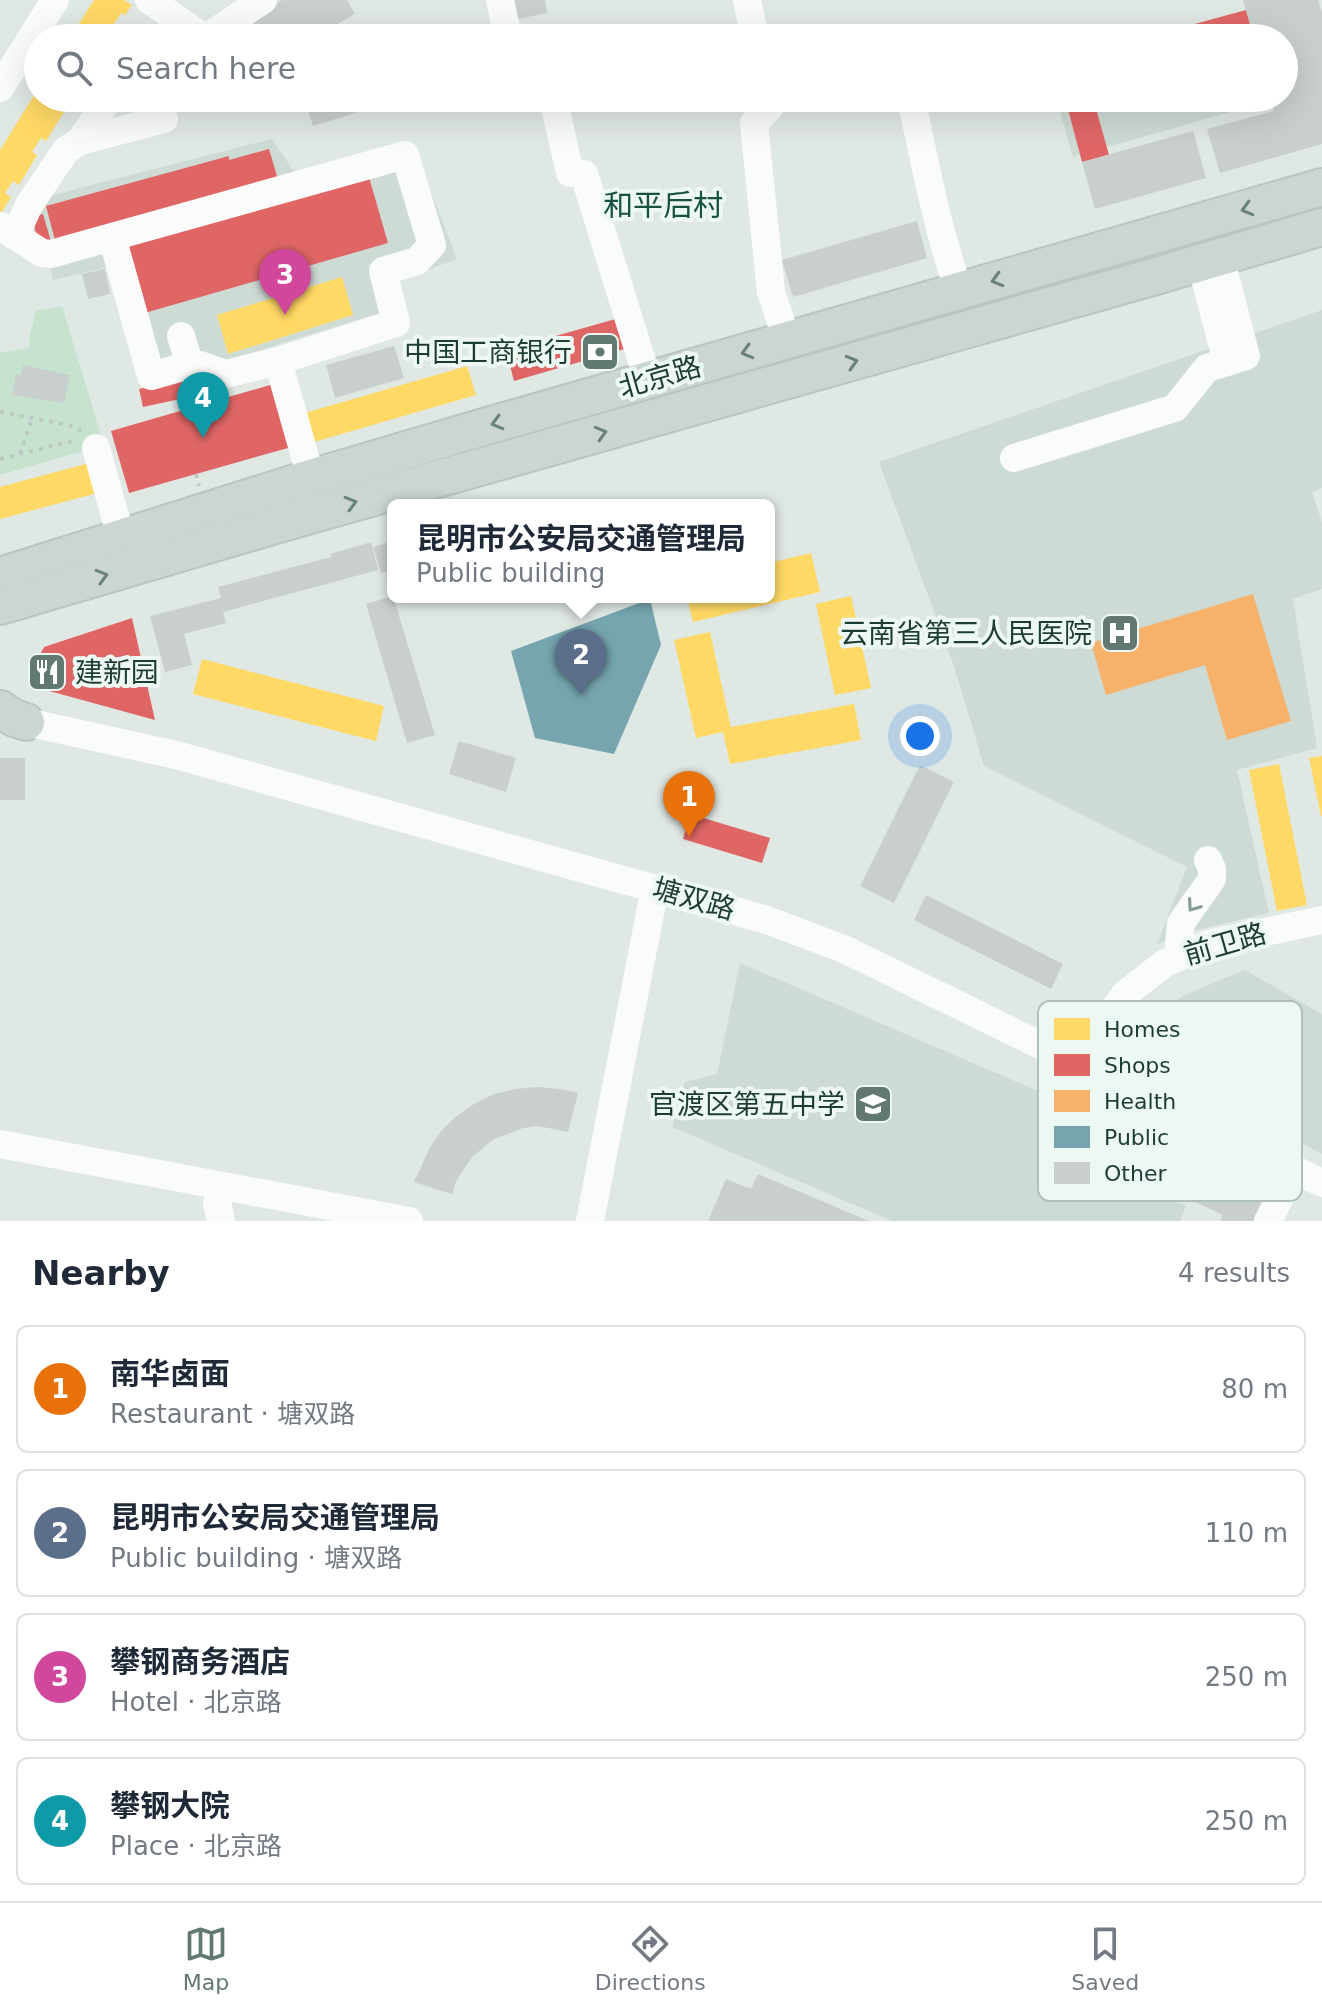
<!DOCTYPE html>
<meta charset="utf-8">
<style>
body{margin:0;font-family:"DejaVu Sans","Noto Sans SC",sans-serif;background:#f2f2f3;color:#1f2937}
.you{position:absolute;left:920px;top:736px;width:28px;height:28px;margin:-20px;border:6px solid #fff;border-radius:50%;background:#1a73e8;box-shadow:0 0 0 12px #1a73e833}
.badge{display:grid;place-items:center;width:52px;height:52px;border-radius:50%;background:#617972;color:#fff;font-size:26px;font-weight:700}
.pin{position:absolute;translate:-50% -66px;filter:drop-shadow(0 2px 4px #0008)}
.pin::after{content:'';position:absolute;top:42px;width:28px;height:24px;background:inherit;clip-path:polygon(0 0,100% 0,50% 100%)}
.popup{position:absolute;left:387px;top:499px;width:388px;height:104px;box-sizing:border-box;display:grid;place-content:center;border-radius:12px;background:#fff;filter:drop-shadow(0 2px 6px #0005);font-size:26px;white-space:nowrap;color:#747a83}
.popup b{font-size:30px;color:#1f2937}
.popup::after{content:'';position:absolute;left:50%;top:100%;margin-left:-16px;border:16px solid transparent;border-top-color:#fff}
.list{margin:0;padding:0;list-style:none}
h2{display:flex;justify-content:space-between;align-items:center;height:104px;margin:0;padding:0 32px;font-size:34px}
h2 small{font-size:26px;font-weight:400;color:#747a83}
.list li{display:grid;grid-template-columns:52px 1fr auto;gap:24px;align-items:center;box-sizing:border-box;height:128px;margin:0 16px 16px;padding:0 16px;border:2px solid #e0e1e3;border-radius:12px}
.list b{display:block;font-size:30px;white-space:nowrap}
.list p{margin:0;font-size:26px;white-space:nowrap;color:#747a83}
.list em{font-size:26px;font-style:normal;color:#747a83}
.icon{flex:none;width:44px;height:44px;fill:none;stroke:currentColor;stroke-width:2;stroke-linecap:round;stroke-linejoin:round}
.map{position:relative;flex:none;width:1322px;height:1221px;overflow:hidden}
.search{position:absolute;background:#fff;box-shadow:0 8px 32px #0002;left:24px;right:24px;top:24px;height:88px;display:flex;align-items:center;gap:20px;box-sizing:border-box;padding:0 28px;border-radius:44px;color:#747a83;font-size:30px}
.sheet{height:680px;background:#fff}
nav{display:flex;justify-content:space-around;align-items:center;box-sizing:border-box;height:112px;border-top:2px solid #e0e1e3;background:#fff;font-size:22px;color:#747a83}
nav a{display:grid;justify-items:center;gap:4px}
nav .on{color:#617972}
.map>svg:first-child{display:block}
.built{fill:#cedad4}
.green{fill:#c7e3d0}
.homes{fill:#ffd966}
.shops{fill:#e06666}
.health{fill:#f6b26b}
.public{fill:#76a5af}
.building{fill:#c8cfcc}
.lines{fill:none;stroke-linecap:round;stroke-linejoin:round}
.major-casing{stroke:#bac5c1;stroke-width:40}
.path{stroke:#bec9c6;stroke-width:4;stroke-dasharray:4 6;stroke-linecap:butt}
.minor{stroke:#fafcfb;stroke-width:28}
.major{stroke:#cbd5d2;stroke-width:36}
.oneway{stroke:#6b817b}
.oneway2{stroke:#8c9c98}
.labels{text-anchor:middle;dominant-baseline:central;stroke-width:8;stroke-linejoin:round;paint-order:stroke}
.poi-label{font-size:28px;fill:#1d3d34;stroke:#eef8f3;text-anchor:end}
.street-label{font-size:28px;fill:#1d3d34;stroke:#eef8f3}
.neighbourhood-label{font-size:30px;fill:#175142;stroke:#eef8f3}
.key{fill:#eef8f3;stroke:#afc0ba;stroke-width:2}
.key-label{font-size:22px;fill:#1d3d34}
</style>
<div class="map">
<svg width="1322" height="1221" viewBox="0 0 1322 1221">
<rect width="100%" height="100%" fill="#e0e8e4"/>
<!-- built -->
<g class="built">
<path d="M1056,98H1256L1258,104L1073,157Z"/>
<path d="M272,139L297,176L414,148L457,259L395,282L402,306L144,386L108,267L53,280L50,266L18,242L41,198Z"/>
<path d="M1322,310V488L1312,492L1322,522V589L1293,599L1317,748L1237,770L1269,913L1192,931L1157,944L1187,867L984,766L954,666L879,462Z"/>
<path d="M740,963L1180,1152L1162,1196L1186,1206L1180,1221H892L672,1127L685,1082L717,1074Z"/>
<path d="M1245,970L1322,1014V1154L1125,1045L1133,1026L1187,994Z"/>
</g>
<!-- green -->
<path class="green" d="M62,306L104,445L0,475V353L29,348L30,335L36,311Z"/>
<!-- homes -->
<g class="homes">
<path d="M94,0H124L132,5L125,15L121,13L112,27L116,30L111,38H70Z"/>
<path d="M38,89V98H68L60,110L64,112L46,141L41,138L32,152L37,155L19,185L13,181L5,193L11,197L0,215V150Z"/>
<path d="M342,277L353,315L228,354L217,315Z"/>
<path d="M467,366L476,395L307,444L298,415Z"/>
<path d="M93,462L101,492L0,519V487Z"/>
<path d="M811,553L820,592L693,622L687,597H769V563Z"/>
<path d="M851,596L871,688L835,695L816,604Z"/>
<path d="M710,632L731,727L854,704L861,740L730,764L723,732L696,738L674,640Z"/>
<path d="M202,659L384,706L376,741L193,694Z"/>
<path d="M1322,756V816H1321L1309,758Z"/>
<path d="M1279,764L1307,905L1277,911L1249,770Z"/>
</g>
<!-- shops -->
<g class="shops">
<path d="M1246,10L1254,38H1147V37Z"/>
<path d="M1065,98H1093L1109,155L1082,162Z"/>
<path d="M269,149L279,183L56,244L46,206L229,156V160Z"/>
<path d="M369,177L388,243L141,314L122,248Z"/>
<path d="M43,214L52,245L40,249L32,217Z"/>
<path d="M619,318L628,348L514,381L506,350Z"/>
<path d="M190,378L194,396L143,407L139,389Z"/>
<path d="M277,383L295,446L129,493L111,431Z"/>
<path d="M132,618L155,720L42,689L35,664L44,647Z"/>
<path d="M690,814L770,838L762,863L683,839Z"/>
</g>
<!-- health -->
<path class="health" d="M1253,594L1291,721L1227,740L1205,665L1106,695L1091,643Z"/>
<!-- public -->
<path class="public" d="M650,599L661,645L614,754L535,738L511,651Z"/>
<!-- building -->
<g class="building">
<path d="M282,0H347L355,14L313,38H262L250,18Z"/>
<path d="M509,0H545L547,13L513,20Z"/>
<path d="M1243,0H1318L1322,13V144L1220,173L1207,129L1274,111L1270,98H1284V38H1254Z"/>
<path d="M145,24L163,38H134Z"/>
<path d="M304,98H400V99L313,126Z"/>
<path d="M1193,131L1206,178L1095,209L1082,162Z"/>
<path d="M917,221L927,258L793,297L782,260Z"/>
<path d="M105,269L110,294L88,299L82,274Z"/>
<path d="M394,346L404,378L335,398L326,365Z"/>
<path d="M23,365L70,375L64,403L12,395L16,374L21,375Z"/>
<path d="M393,541V570L381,573L373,547Z"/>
<path d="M371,542L378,570L223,612L226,623L184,634L192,665L165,672L150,616L221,598L218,587L331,557L330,554Z"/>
<path d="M393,596L435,735L407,743L366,604Z"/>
<path d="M459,741L516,758L506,792L449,774Z"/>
<rect x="0" y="758" width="25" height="42"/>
<path d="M920,765L954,782L894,903L860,886Z"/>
<path d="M926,895L1063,964L1051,989L914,920Z"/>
<path d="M538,1087L560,1089L578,1093L568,1132L538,1126L523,1128L494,1139L472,1157L456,1181L452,1194L414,1182L430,1147L442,1130L457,1116L474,1104L494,1094L515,1089Z"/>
<path d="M1189,1151L1273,1192L1259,1221H1220L1223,1215L1170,1190Z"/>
<path d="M758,1174L869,1221H708L726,1179L751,1189Z"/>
</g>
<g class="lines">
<defs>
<g id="major">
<path d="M0,576L311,478L484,427L1322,187"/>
<path d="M0,606L289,521L1156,276L1322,227"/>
<path d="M0,709L14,718L26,722"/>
</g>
</defs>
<!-- major casing -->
<use href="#major" class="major-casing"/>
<!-- path -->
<g class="path">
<path d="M0,412L69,425L82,431"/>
<path d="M20,454L32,418"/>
<path d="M0,459L76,440"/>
<path d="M196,474L199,486"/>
</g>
<!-- minor -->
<g class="minor">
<path d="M149,0L205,38"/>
<path d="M500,0L508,37L518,38"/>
<path d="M747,0L755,38"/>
<path d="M206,38L263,0"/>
<path d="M0,88L55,0"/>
<path d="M553,98L570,173L584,174L648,381"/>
<path d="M768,98L770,107L754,123L771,292L787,340"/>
<path d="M911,98C925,163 937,228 959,291"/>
<path d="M80,141L164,119"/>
<path d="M0,226L42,253L51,254L405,155L432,245L417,261L383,271L396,323L278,361L226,374L200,365H190L151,376L112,237"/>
<path d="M15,236L29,205L66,150L80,141L109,98"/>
<path d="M1201,263L1227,362"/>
<path d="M181,336L190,365"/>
<path d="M278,361L311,478"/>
<path d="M96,448L121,537"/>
<path d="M1014,458L1175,408L1207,368L1246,356L1220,257"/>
<path d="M26,722L176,755L767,920L846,950L1322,1183"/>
<path d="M1182,954L1179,945L1181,923L1212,879V869L1208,860"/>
<path d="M1077,1062L1125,994L1165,963L1208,944L1322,920"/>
<path d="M0,1144L409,1221"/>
<path d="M221,1221L217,1203L221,1186"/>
<path d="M590,1221L655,888"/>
<path d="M1268,1221L1294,1169"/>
</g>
<!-- major -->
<use href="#major" class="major"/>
</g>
<!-- one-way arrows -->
<defs><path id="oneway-chevron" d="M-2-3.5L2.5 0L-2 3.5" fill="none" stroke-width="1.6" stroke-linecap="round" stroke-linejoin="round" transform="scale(2)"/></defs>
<g class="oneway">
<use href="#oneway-chevron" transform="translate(1247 209) rotate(164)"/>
<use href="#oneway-chevron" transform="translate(997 280) rotate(164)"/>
<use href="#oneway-chevron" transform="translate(747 352) rotate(164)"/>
<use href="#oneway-chevron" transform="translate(852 362) rotate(-16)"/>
<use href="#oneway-chevron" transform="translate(497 423) rotate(164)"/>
<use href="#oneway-chevron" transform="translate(601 433) rotate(-16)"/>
<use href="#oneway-chevron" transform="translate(351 503) rotate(-16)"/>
<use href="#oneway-chevron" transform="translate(102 576) rotate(-16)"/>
</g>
<use class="oneway2" href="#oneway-chevron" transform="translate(1193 906) rotate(125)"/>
<!-- icons -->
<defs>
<symbol id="bank-square" viewBox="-11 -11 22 22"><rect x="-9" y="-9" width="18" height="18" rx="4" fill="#617972" stroke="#eef8f3"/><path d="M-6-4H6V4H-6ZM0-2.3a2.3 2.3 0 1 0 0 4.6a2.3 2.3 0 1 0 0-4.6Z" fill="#fff"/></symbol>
<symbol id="hospital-square" viewBox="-11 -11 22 22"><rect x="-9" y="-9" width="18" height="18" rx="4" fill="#617972" stroke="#eef8f3"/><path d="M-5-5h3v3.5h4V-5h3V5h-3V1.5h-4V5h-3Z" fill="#fff"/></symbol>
<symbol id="restaurant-square" viewBox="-11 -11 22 22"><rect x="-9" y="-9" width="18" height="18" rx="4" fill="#617972" stroke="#eef8f3"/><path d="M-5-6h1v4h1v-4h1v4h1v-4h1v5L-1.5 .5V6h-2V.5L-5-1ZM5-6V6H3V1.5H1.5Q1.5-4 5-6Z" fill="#fff"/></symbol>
<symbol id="school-square" viewBox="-11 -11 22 22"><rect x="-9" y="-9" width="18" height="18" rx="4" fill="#617972" stroke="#eef8f3"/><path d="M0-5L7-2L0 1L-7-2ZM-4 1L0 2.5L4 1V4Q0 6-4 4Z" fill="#fff"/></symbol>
</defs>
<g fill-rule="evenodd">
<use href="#bank-square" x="578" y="330" width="44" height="44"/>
<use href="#hospital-square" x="1098" y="611" width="44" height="44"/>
<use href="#restaurant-square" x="25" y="650" width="44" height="44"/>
<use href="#school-square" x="851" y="1082" width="44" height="44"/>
</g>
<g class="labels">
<!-- poi labels -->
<g class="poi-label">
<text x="572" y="352">中国工商银行</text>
<text x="1092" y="633">云南省第三人民医院</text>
<text x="75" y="672" text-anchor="start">建新园</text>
<text x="845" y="1104">官渡区第五中学</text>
</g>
<!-- street labels -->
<g class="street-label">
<text transform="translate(660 377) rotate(-16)">北京路</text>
<text transform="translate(694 899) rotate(16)">塘双路</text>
<text transform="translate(1225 944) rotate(-16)">前卫路</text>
</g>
<!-- neighbourhood labels -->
<g class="neighbourhood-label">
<text x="663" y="205">和平后村</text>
</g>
</g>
<!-- legend -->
<rect x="1038" y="1001" width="264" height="200" rx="12" class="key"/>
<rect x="1054" y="1018" width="36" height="22" fill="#ffd966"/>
<rect x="1054" y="1054" width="36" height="22" fill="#e06666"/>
<rect x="1054" y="1090" width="36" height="22" fill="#f6b26b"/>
<rect x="1054" y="1126" width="36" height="22" fill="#76a5af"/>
<rect x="1054" y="1162" width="36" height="22" fill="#c8cfcc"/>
<g class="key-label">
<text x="1104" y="1037">Homes</text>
<text x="1104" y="1073">Shops</text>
<text x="1104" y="1109">Health</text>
<text x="1104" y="1145">Public</text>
<text x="1104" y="1181">Other</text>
</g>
</svg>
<div class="you"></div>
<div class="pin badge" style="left:689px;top:837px;background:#e8710a">1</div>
<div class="pin badge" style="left:581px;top:695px;background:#5c6f8a">2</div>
<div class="popup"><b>昆明市公安局交通管理局</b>Public building</div>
<div class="pin badge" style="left:285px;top:315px;background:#d1479c">3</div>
<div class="pin badge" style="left:203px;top:438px;background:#0f9aa8">4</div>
<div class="search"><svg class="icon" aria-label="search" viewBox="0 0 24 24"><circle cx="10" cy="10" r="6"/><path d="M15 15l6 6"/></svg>Search here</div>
</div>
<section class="sheet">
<h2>Nearby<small>4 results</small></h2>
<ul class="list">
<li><span class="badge" style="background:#e8710a">1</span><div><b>南华卤面</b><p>Restaurant · 塘双路</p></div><em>80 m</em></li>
<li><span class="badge" style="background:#5c6f8a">2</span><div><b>昆明市公安局交通管理局</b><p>Public building · 塘双路</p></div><em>110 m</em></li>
<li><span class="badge" style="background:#d1479c">3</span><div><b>攀钢商务酒店</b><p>Hotel · 北京路</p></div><em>250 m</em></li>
<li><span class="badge" style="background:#0f9aa8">4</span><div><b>攀钢大院</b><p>Place · 北京路</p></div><em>250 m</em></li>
</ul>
</section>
<nav>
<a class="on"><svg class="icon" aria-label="map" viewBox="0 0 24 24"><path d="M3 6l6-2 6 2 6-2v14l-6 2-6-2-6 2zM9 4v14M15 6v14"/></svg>Map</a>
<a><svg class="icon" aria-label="directions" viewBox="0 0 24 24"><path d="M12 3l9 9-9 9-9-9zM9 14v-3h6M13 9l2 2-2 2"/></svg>Directions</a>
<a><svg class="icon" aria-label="saved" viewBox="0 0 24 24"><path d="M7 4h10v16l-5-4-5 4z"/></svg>Saved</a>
</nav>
